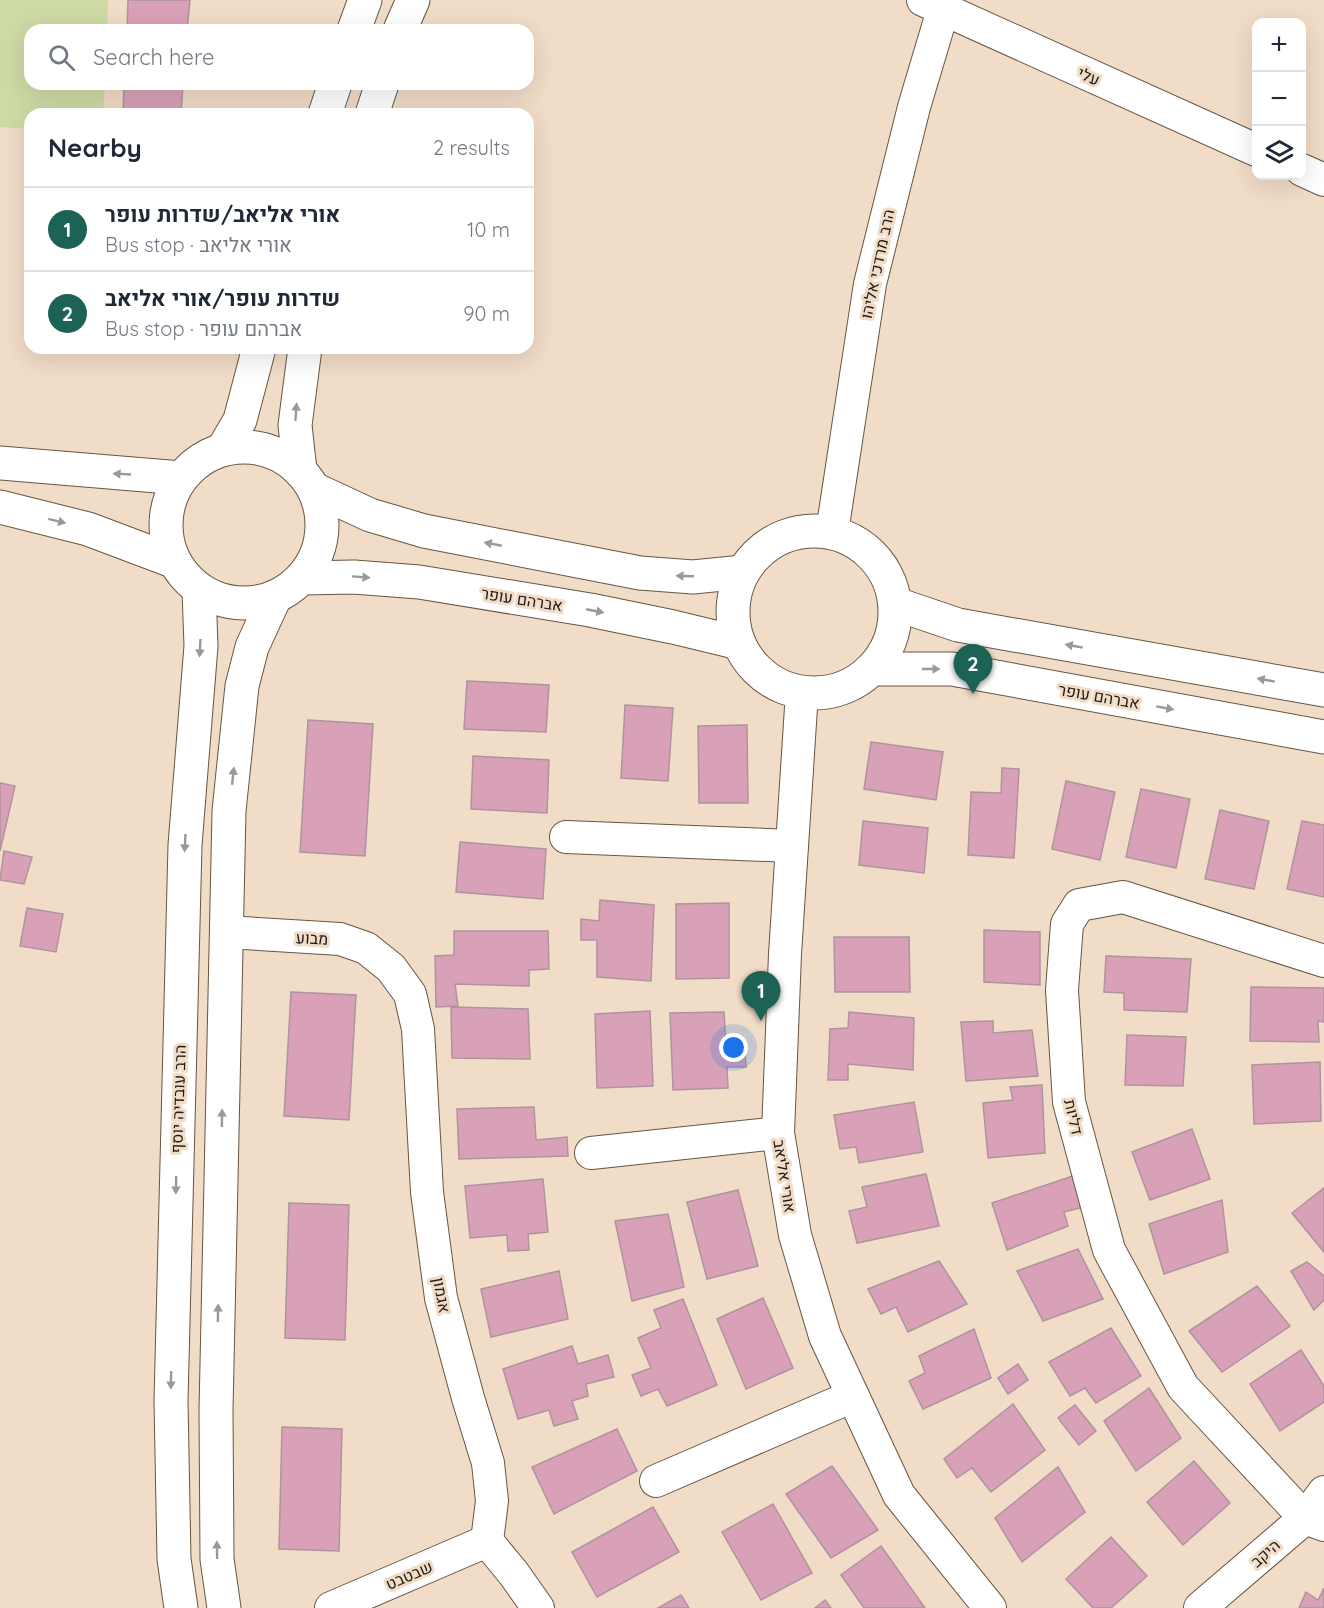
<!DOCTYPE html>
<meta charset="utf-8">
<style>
body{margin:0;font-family:Quicksand,Heebo,sans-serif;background:#f2f2f3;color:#1f2937}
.controls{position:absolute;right:18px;top:18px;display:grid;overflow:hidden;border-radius:12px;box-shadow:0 6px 24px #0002}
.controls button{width:54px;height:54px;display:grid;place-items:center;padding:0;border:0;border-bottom:2px solid #e0e1e3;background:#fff;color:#1f2937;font:30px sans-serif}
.you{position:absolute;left:734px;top:1048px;width:21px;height:21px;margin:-15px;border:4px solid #fff;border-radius:50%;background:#1a73e8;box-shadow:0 0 0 9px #1a73e833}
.badge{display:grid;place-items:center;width:39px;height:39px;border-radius:50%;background:#1c6356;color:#fff;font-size:20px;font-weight:700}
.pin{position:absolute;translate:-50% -50px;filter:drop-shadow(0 2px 3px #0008)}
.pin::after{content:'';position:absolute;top:32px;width:21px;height:18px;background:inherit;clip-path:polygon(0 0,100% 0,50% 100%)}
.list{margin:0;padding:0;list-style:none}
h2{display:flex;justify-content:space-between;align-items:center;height:78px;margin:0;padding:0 24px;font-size:26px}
h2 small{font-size:20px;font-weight:400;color:#747a83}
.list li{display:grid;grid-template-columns:39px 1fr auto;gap:18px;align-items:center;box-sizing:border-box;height:84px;padding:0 24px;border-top:2px solid #e0e1e3}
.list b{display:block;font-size:22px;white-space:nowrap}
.list p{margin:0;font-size:20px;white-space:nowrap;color:#747a83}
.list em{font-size:20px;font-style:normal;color:#747a83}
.icon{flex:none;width:33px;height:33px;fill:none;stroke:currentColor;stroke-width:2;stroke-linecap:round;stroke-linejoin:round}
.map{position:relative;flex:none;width:1324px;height:1608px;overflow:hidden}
.search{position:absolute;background:#fff;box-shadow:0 6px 24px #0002;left:24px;top:24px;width:510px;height:66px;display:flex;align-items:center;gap:15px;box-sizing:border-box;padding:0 21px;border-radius:18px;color:#747a83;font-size:22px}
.panel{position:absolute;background:#fff;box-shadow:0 6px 24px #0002;left:24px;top:108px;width:510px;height:246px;border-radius:18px}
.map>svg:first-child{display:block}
.pitch{fill:#cedaa5}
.building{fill:#d9a1b8;stroke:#af939e;stroke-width:1.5}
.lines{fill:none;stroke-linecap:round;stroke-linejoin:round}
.street-casing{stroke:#675542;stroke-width:34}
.secondary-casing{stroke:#675542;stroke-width:35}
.street{stroke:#fff;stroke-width:32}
.secondary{stroke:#fff;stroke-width:33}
.oneway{fill:#9c9895}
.labels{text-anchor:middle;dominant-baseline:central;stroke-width:6;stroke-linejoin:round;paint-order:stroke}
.street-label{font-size:16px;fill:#221b13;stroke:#f1dcc7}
</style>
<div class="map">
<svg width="1324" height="1608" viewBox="0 0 1324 1608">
<rect width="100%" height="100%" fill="#f1dcc7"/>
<!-- pitch -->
<path class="pitch" d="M0,0H108L107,30H30V84H105L103,114H30V129L0,127Z"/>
<!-- building -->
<g class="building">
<path d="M128,0H190L187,30H127Z"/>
<path d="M124,84H183L181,114H123Z"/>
<path d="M467,681L549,685L546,732L464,729Z"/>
<path d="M625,705L673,708L668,781L621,778Z"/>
<path d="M308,720L373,724L365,856L300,852Z"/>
<path d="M747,725L748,803H699L698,726Z"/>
<path d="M871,742L943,752L936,800L864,789Z"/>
<path d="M473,756L549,760L547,813L471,809Z"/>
<path d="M1002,768L1019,769L1014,858L968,855L971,792L1001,793Z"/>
<path d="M1066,781L1115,792L1100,860L1052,849Z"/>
<path d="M0,783L15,786L0,851Z"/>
<path d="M1141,789L1190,799L1176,868L1126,857Z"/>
<path d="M1220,810L1269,821L1254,889L1205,879Z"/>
<path d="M863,821L928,828L924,873L859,865Z"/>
<path d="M1302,821L1324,825V897L1287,889Z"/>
<path d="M460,842L546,849L543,899L456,892Z"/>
<path d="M4,851L32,857L24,884L0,880Z"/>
<path d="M600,900L654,905L651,981L597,977V940H581V919L599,921Z"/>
<path d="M729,903V978L676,979V904Z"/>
<path d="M27,908L63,914L56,952L20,946Z"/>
<path d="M984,930L1040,932V985L984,982Z"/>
<path d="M454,931H548L549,969L529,970V986L455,984L458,1006L436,1007L435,956L454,955Z"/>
<path d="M834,937H909L910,992H835Z"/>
<path d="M1106,956L1191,959L1187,1012L1124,1010V993L1104,992Z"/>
<path d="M1251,987L1324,988V1022L1318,1021L1319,1042L1250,1041Z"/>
<path d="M291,992L356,995L349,1120L284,1116Z"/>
<path d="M451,1007L528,1009L530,1059L452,1058Z"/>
<path d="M650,1011L653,1086L597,1088L595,1014Z"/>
<path d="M724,1012L726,1048H745L746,1067H727L728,1088L673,1090L670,1013Z"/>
<path d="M849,1012L914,1018L913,1070L848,1064V1080H828L830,1029L848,1028Z"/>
<path d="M993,1021V1033L1032,1030L1038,1076L966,1081L961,1022Z"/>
<path d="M1127,1035L1186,1037L1183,1086L1125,1085Z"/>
<path d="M1320,1062L1321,1121L1254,1124L1252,1065Z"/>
<path d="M1042,1085L1045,1153L988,1158L983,1103L1013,1100L1010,1087Z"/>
<path d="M914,1102L923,1152L859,1163L856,1147L840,1149L834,1115Z"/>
<path d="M534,1107L536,1140L567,1137L568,1156L459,1159L457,1109Z"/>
<path d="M1192,1129L1210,1179L1150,1200L1132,1152Z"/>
<path d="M926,1174L939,1226L857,1243L849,1211L867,1207L862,1187Z"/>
<path d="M1073,1176L1084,1207L1064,1212L1068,1226L1007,1250L992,1203Z"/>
<path d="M543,1179L548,1232L528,1234L529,1250L508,1251L507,1235L470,1238L465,1186Z"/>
<path d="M1324,1188V1252L1292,1213Z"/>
<path d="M738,1190L758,1266L707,1279L687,1202Z"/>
<path d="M1222,1200L1228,1252L1164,1274L1149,1224Z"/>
<path d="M289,1203L349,1205L345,1340L285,1338Z"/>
<path d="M668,1214L684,1287L632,1301L615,1221Z"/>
<path d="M1078,1249L1103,1299L1043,1321L1017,1271Z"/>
<path d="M939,1261L967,1304L908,1332L896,1307L881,1314L868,1289Z"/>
<path d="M1307,1262L1324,1276V1300L1314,1310L1291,1271Z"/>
<path d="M559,1271L568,1319L491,1337L481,1289Z"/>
<path d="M1257,1286L1290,1326L1222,1372L1189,1331Z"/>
<path d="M763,1298L793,1368L746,1389L717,1319Z"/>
<path d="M683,1299L717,1385L667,1406L658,1389L641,1396L632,1375L651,1368L638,1338L661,1328L654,1310Z"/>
<path d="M1111,1328L1141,1376L1096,1403L1085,1388L1070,1396L1049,1362Z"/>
<path d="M974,1329L991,1378L923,1409L909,1381L925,1373L919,1356Z"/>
<path d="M572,1346L578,1364L608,1355L614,1377L586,1384L588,1396L572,1401L578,1419L554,1426L549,1410L518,1419L503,1369Z"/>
<path d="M1301,1350L1324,1386V1402L1280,1431L1250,1384Z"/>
<path d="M1018,1364L1028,1380L1008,1394L998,1378Z"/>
<path d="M1149,1388L1181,1438L1136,1471L1104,1421Z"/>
<path d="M1013,1404L1045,1450L991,1492L972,1468L957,1478L944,1459Z"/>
<path d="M1075,1405L1096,1431L1079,1445L1058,1418Z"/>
<path d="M282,1427L342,1429L339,1551L279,1549Z"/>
<path d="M617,1429L637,1471L554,1514L532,1467Z"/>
<path d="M1194,1461L1230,1503L1183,1545L1147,1502Z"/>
<path d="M832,1466L878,1530L831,1558L786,1494Z"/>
<path d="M1058,1467L1085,1512L1022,1562L995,1518Z"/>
<path d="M773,1504L812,1573L761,1600L722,1532Z"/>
<path d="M653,1507L679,1552L597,1597L572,1552Z"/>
<path d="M1111,1537L1147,1576L1111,1608H1093L1066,1579Z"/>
<path d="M881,1546L925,1608H864L841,1575Z"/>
<path d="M1324,1588V1608H1299L1306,1592L1318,1600Z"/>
<path d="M681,1595L689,1608H658Z"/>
<path d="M825,1600L831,1608H815Z"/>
</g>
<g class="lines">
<defs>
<g id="street">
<path d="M923,0L1256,150"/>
<path d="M1302,170L1324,180"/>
<path d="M832,532L870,284L914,107L946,0"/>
<path d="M802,692L785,954L778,1133L795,1235L825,1336L899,1495L990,1608"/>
<path d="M566,837L792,846"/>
<path d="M226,932L340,939L366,948L391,968L410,994L418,1029L427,1192L441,1298L468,1398L488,1463L492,1501L487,1541L514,1574L538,1608"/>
<path d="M1324,961L1123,897L1079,905L1067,924L1062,990L1069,1102L1109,1250L1183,1387L1305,1518L1324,1525"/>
<path d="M591,1153L778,1133"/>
<path d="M656,1481L853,1396"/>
<path d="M331,1608L487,1541"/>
<path d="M1200,1608L1305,1518L1324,1492"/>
</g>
<g id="secondary">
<path d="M354,30L365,0"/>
<path d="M400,30L413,0"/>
<path d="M325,114L335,84"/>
<path d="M372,114L382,84"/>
<circle cx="244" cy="525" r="78"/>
<path d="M223,449L240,420L259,348"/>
<path d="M0,463L181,478"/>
<path d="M300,471L295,425L305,348"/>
<path d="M314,489L370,515L424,531L640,573L693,577L743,572"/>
<path d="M0,507L88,529L173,561"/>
<circle cx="814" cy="612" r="81"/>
<path d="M302,578L354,577L419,582L590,610L673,627L739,643"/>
<path d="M896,604L958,625L1324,690"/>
<path d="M873,669H952L1324,737"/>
<path d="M181,1608L174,1559L171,1401L185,845L201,646L199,590"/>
<path d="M224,1608L217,1559L216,1410L229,811L242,686L252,647L275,597"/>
</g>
</defs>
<!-- street casing -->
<use href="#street" class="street-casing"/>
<!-- secondary casing -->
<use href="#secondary" class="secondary-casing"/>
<!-- street -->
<use href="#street" class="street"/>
<!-- secondary -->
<use href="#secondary" class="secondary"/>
</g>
<!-- one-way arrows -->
<defs><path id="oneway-solid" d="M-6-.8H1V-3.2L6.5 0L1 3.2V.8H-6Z" transform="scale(1.5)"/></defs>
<g class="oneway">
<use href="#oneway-solid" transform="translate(296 412) rotate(-86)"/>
<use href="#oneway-solid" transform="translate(122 474) rotate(-177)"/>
<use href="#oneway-solid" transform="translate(57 521) rotate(14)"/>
<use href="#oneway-solid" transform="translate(493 544) rotate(-169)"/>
<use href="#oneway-solid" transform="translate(685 576) rotate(-178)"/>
<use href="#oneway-solid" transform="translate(361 577) rotate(4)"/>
<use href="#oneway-solid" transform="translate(595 611) rotate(11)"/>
<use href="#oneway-solid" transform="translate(1074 646) rotate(-170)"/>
<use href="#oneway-solid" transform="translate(200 648) rotate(93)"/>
<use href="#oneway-solid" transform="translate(931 669)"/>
<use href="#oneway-solid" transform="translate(1266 680) rotate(-170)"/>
<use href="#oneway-solid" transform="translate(1165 708) rotate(10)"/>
<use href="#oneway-solid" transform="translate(233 776) rotate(-84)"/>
<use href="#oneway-solid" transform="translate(185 843) rotate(93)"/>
<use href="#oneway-solid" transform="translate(222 1118) rotate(-89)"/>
<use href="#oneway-solid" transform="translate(176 1185) rotate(91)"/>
<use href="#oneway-solid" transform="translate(218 1313) rotate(-89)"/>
<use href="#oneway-solid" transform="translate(171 1380) rotate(91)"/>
<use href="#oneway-solid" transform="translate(217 1550) rotate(-91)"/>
</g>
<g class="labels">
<!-- street labels -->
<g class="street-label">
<text transform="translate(1089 76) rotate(24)">עלי</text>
<text transform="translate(877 264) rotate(-78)">הרב מרדכי אליהו</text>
<text transform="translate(522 599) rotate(9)">אברהם עופר</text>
<text transform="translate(1099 696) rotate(10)">אברהם עופר</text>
<text transform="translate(312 938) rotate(3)">מבוע</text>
<text transform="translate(178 1099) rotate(-88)">הרב עובדיה יוסף</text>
<text transform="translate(1074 1117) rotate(77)">דליות</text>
<text transform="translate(785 1176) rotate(81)">אורי אליאב</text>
<text transform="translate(442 1295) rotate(79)">אגמון</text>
<text transform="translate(1265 1553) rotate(-41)">היקב</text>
<text transform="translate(409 1575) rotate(-23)">שבטבט</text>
</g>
</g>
</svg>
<div class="controls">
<button>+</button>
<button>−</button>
<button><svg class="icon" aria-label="layers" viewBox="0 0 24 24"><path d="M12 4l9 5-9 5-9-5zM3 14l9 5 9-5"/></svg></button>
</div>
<div class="you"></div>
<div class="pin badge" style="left:761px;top:1021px">1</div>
<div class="pin badge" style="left:973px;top:694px">2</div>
<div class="search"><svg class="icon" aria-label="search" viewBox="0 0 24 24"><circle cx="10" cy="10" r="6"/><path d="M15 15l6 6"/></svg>Search here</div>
<section class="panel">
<h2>Nearby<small>2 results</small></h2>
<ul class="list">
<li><span class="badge">1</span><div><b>אורי אליאב/שדרות עופר</b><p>Bus stop · אורי אליאב</p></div><em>10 m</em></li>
<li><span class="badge">2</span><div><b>שדרות עופר/אורי אליאב</b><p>Bus stop · אברהם עופר</p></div><em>90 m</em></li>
</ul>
</section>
</div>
